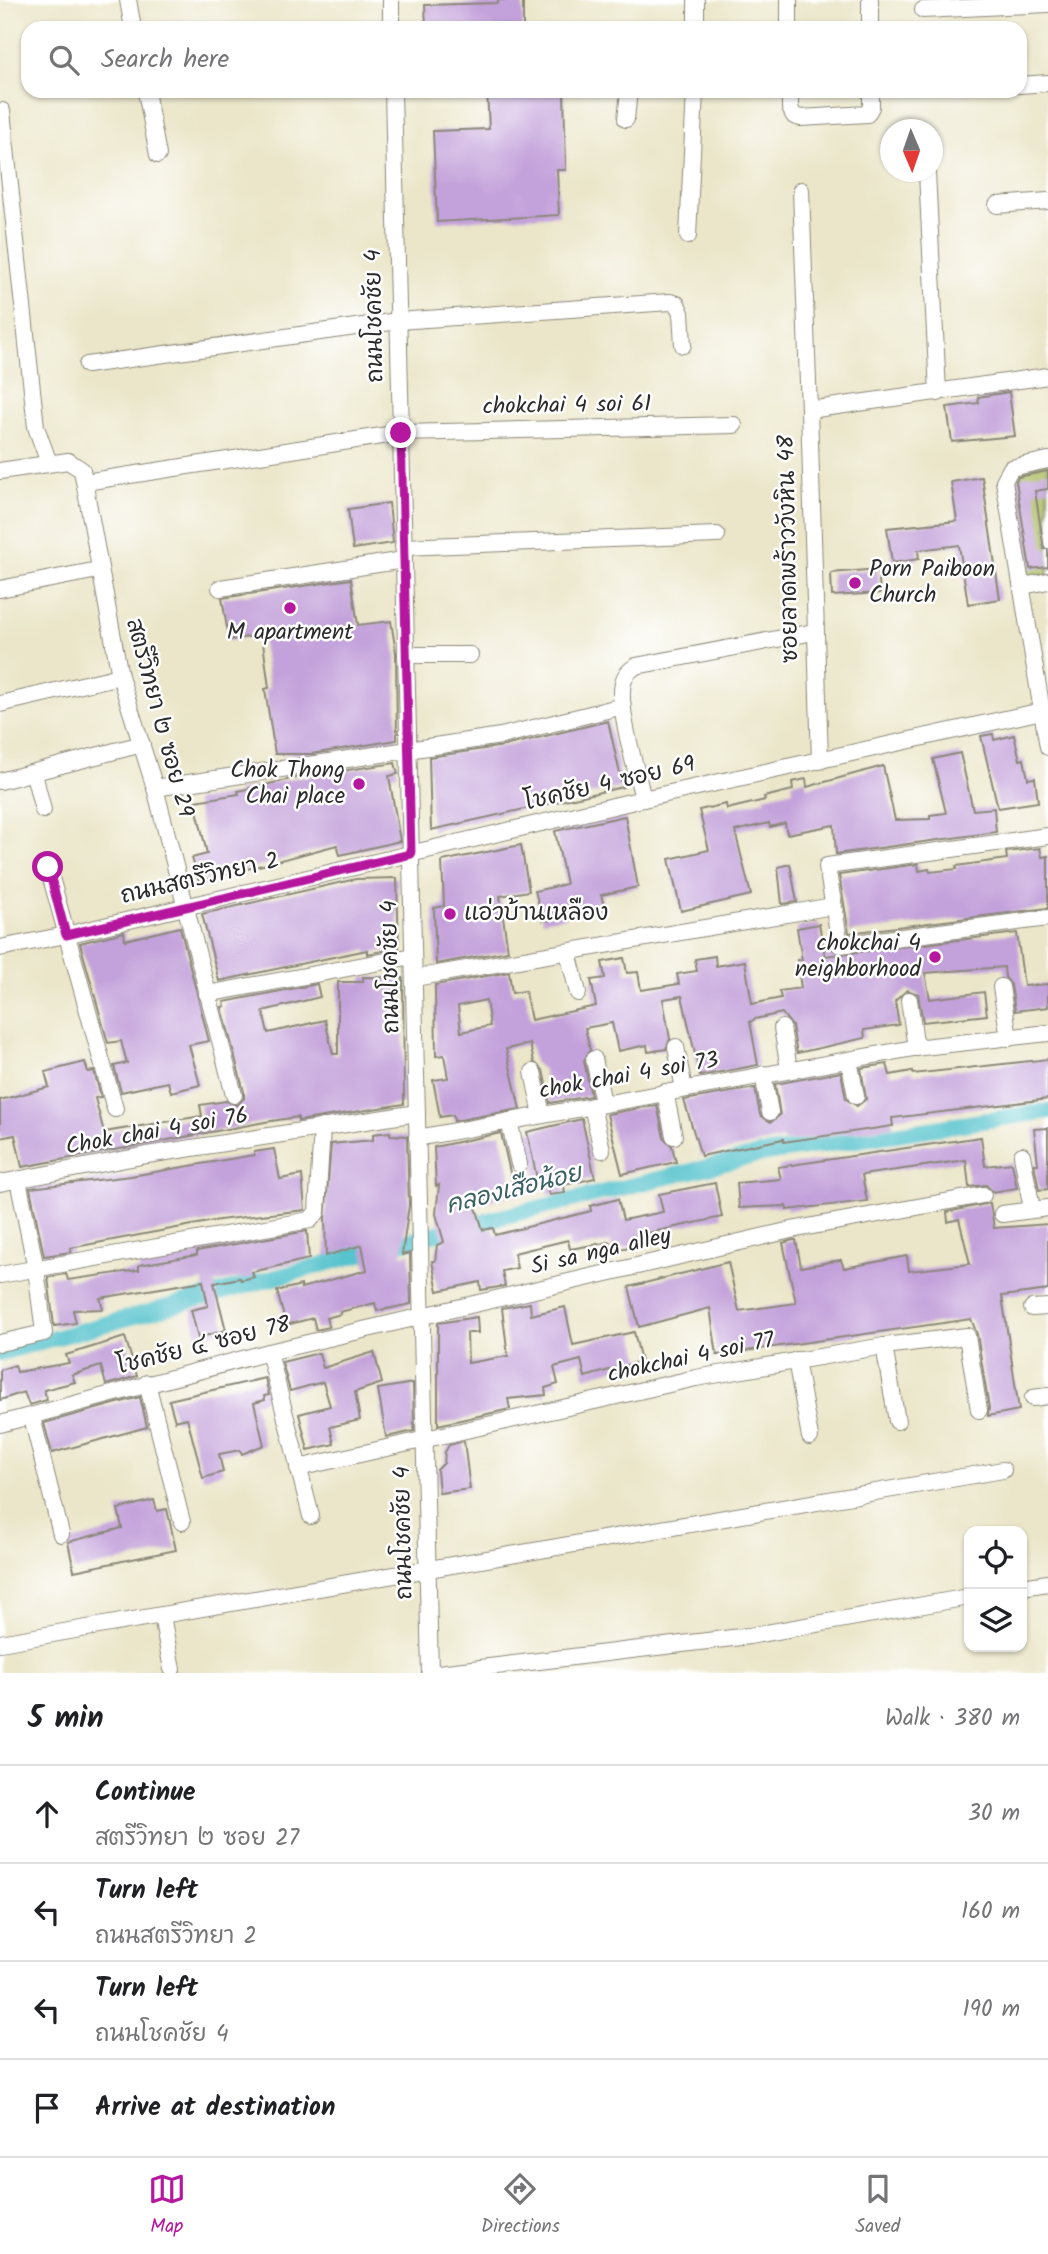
<!DOCTYPE html>
<meta charset="utf-8">
<style>
body{margin:0;font-family:Kalam,"Playpen Sans Thai",sans-serif;background:#f6f6f6;color:#202124}
.controls{position:absolute;right:21px;bottom:21px;display:grid;overflow:hidden;border-radius:14px;box-shadow:0 2px 5px #0004}
.controls button{width:63px;height:63px;display:grid;place-items:center;padding:0;border:0;border-bottom:2px solid #e0e0e0;background:#fff;color:#202124;font:35px sans-serif}
.compass{position:absolute;left:880px;top:119px;width:63px;height:63px;border-radius:50%;background:#fff;box-shadow:0 2px 5px #0004;rotate:178deg}
.stop{position:absolute;width:21px;height:21px;margin:-16px;border:5px solid #b5179e;border-radius:50%;background:#fff}
.stop.end{background:#b5179e;border-color:#fff;box-shadow:0 2px 7px #0008}
.list{margin:0;padding:0;list-style:none}
h2{display:flex;justify-content:space-between;align-items:center;height:91px;margin:0;padding:0 28px;font-size:30px}
h2 small{font-size:23px;font-weight:400;color:#757577}
.list li{display:grid;grid-template-columns:46px 1fr auto;gap:21px;align-items:center;box-sizing:border-box;height:98px;padding:0 28px;border-top:2px solid #e0e0e0}
.list b{display:block;font-size:26px;white-space:nowrap}
.list p{margin:0;font-size:23px;white-space:nowrap;color:#757577}
.list em{font-size:23px;font-style:normal;color:#757577}
.icon{flex:none;width:38px;height:38px;fill:none;stroke:currentColor;stroke-width:2;stroke-linecap:round;stroke-linejoin:round}
.map{position:relative;flex:none;width:1048px;height:1673px;overflow:hidden}
.search{position:absolute;background:#fff;box-shadow:0 2px 5px #0004;left:21px;right:21px;top:21px;height:77px;display:flex;align-items:center;gap:18px;box-sizing:border-box;padding:0 24px;border-radius:21px;color:#757577;font-size:26px}
.sheet{height:483px;background:#fff}
nav{display:flex;justify-content:space-around;align-items:center;box-sizing:border-box;height:98px;border-top:2px solid #e0e0e0;background:#fff;font-size:19px;color:#757577}
nav a{display:grid;justify-items:center;gap:4px}
nav .on{color:#b5179e}
.map>svg:first-child{display:block}
.green{fill:#acbc5f;stroke:#6c7445;stroke-width:2}
.lines{fill:none;stroke-linecap:round;stroke-linejoin:round}
.canal{stroke:#56c3cd;stroke-width:16}
.building{fill:#c3a1da;fill-rule:evenodd}
.minor-casing{stroke:#8b887a;stroke-width:18}
.minor{stroke:#fff;stroke-width:16}
.route{stroke:#b5179e;stroke-width:9}
.poi-dot{fill:#b5179e;stroke:#fff;stroke-width:2.5}
.labels{text-anchor:middle;dominant-baseline:central;stroke-width:5;stroke-linejoin:round;paint-order:stroke}
.street-label{font-size:23px;fill:#2b2b2b;stroke:#fff}
.poi-label{font-size:23px;fill:#2b2b2b;stroke:#fff;text-anchor:start}
.water-label{font-size:24px;font-style:italic;fill:#3a6064;stroke:#fff}
</style>
<div class="map">
<svg width="1048" height="1673" viewBox="0 0 1048 1673">
<rect width="100%" height="100%" fill="#fff"/>
<filter id="ink" filterUnits="userSpaceOnUse"><feTurbulence type="fractalNoise" baseFrequency=".0143" numOctaves="2"/><feDisplacementMap in="SourceGraphic" scale="14" xChannelSelector="R" yChannelSelector="G"/><feConvolveMatrix kernelMatrix="1 2 1 2 8 2 1 2 1" color-interpolation-filters="sRGB"/></filter>
<filter id="wash" filterUnits="userSpaceOnUse"><feTurbulence type="fractalNoise" baseFrequency=".00686" numOctaves="4" result="noise"/><feDisplacementMap in="SourceGraphic" scale="28" xChannelSelector="R" yChannelSelector="G"/><feGaussianBlur stdDeviation="1.57" result="paint"/><feColorMatrix in="noise" values="0 0 0 0 0 0 0 0 0 0 0 0 0 0 0 0 0 1.4 0 .05"/><feComposite in="paint" operator="in"/></filter>
<g filter="url(#wash)">
<rect width="100%" height="100%" fill="#ebe6c9"/>
<!-- green -->
<path class="green" d="M1048,461V576L1032,579L1024,570L1008,483L1010,467Z"/>
<g class="lines">
<!-- canal -->
<path class="canal" d="M0,1353L456,1228L758,1155L1048,1111"/>
</g>
<g id="blocks">
<!-- building -->
<g class="building">
<path d="M498,0H523V28H426L425,5L498,3Z"/>
<path d="M487,91H564L566,170H557L559,215L437,222L433,131L489,129Z"/>
<path d="M1009,392L1015,436L952,442L947,407L979,403L978,397Z"/>
<path d="M1048,471V489L1035,491L1044,549H1048V567L1030,569L1016,481L1018,477Z"/>
<path d="M982,477L1000,599L968,604L959,545L918,550L919,559L892,563L887,528L957,521L951,482Z"/>
<path d="M389,503L393,543L353,549L348,509Z"/>
<path d="M878,569L880,593L832,596L831,573Z"/>
<path d="M351,579L358,625L391,621L396,653L397,740L311,754H275L265,689L269,688L262,635L229,640L222,598Z"/>
<path d="M608,721L623,787L431,830L429,757L504,746Z"/>
<path d="M993,734L994,740L1014,735L1020,760L1024,759L1028,779L1035,778L1038,802L998,808L981,736Z"/>
<path d="M960,753L973,810L994,808L996,832L836,854L834,825L787,834L785,823L770,827L769,823L735,831L751,895L681,911L669,859L709,850L699,810L726,804L727,809L765,800L764,797L793,790L792,782L806,779L807,787L883,766L895,820L930,819V815L946,813L933,759Z"/>
<path d="M395,763L398,774L389,776L400,841L340,855L337,845L199,882L192,858L207,854L195,801L239,794L238,791L300,777Z"/>
<path d="M625,816L638,887L601,895L605,909L543,921L535,891L566,884L555,831Z"/>
<path d="M521,845L529,891L500,896L508,951L436,964L434,908L444,906L442,861Z"/>
<path d="M1040,848L1042,857L1048,856V908L849,933L839,875L918,864L919,871L929,869L930,872L957,869L956,866L1007,859L1006,852Z"/>
<path d="M790,864L797,902L782,904L778,867Z"/>
<path d="M397,878L399,948L367,954V950L219,981L202,914L356,879Z"/>
<path d="M819,924L825,956L1017,933L1024,986L1048,984V1007L1015,1011L1011,985L1005,977L1004,967L925,973L930,999L984,992L987,1015L923,1022L918,994L907,990L895,1001L899,1025L864,1030L865,1038L797,1053L792,1026L782,1013L755,1019L750,1022L758,1065L700,1076L682,996L663,999L670,1039L666,1049L648,1052L647,1045L618,1051L612,1023L585,1028L590,1050L584,1061L591,1096L550,1103L543,1070L534,1062L530,1044L506,1049L520,1109L454,1121L453,1115L440,1117L433,1080L448,1078L444,1055L436,1056L435,985L509,972L512,993L525,991L531,1020L596,1006L591,980L605,978L602,962L624,958L627,973L638,972L641,990L679,984L677,974L697,971L695,959L715,956L716,966L745,961L752,1004L781,998L779,991L801,988L797,960H802L797,928ZM486,1000L490,1026L461,1032L458,1006Z"/>
<path d="M180,927L209,1041L189,1045L200,1085L171,1092L168,1082L121,1092L114,1066L127,1063L121,1041L108,1043L80,943L124,932L125,940Z"/>
<path d="M363,977L403,978L404,1104L298,1121V1117L265,1122L22,1167L15,1135L0,1138V1100L49,1087L45,1072L85,1062L88,1072L94,1071L101,1097L95,1098L104,1132L202,1116L200,1105L226,1101L237,1105L244,1098V1092L222,1007L225,1006L224,1002L317,984L320,997L263,1011L268,1033L325,1020L333,1054H338V982H363Z"/>
<path d="M1048,1059V1099L892,1118L893,1126L784,1142L783,1139L701,1156L684,1100L755,1088L760,1115L771,1122L780,1115L775,1084L841,1072L846,1099L857,1106L866,1099L861,1068L887,1064L890,1075L912,1071L913,1074Z"/>
<path d="M657,1105L664,1138L672,1146L676,1162L622,1174L607,1114Z"/>
<path d="M582,1119L595,1178L564,1185L565,1193L549,1195L547,1187L539,1188L527,1132Z"/>
<path d="M1048,1128V1189L1039,1190L1034,1164H1038L1034,1129Z"/>
<path d="M390,1132V1135L407,1136L409,1205L402,1255L410,1253L411,1304L377,1311L375,1303L340,1312L341,1314L326,1318L329,1327L316,1330L313,1318L286,1325L277,1291L301,1285V1288L367,1270L362,1245L326,1256L325,1219L331,1144L373,1140V1134Z"/>
<path d="M501,1133L515,1194L475,1204L483,1230L493,1228L495,1235L591,1211L590,1206L618,1199L623,1220L663,1212L659,1194L715,1183L722,1217L648,1233L650,1242L612,1251L610,1242L570,1249L568,1240L514,1253L517,1268L502,1271L505,1286L481,1290L480,1282L438,1291L432,1261H435L437,1245L444,1242L436,1214L439,1185L436,1186L434,1147Z"/>
<path d="M981,1137L985,1166L1012,1163L1017,1188L993,1192L986,1185L969,1187L966,1160L862,1175L867,1201L787,1210L786,1206L739,1208L737,1183L781,1179L778,1167Z"/>
<path d="M274,1149L280,1179L302,1175L305,1210L219,1220L70,1248L71,1252L44,1256L30,1188L131,1176L254,1155V1152Z"/>
<path d="M990,1203L994,1228L1048,1224V1290L1002,1296L1019,1410L988,1416L989,1408L977,1334L971,1319L717,1355L710,1308L639,1327L629,1287L728,1262L739,1311L796,1303L783,1243L793,1240H796L801,1267L841,1260L844,1268L907,1256L909,1271L970,1264L959,1219L948,1222L947,1212Z"/>
<path d="M307,1231L309,1259L252,1272L254,1277L241,1280L240,1278L214,1283L226,1330L198,1338L191,1310L208,1306L203,1281L100,1298L103,1309L73,1310L76,1323L54,1326L48,1277L66,1274L68,1280L139,1270V1265L197,1255V1251Z"/>
<path d="M530,1303L531,1315L565,1307L573,1345L634,1332L641,1361L585,1377L581,1360L554,1367L558,1384L545,1388L546,1395L508,1399L510,1409L438,1425V1323L477,1317L478,1333H467L468,1363L508,1356L502,1308Z"/>
<path d="M125,1337L137,1376L106,1385L101,1366L72,1375L75,1382L44,1390L47,1400L29,1405L24,1392L0,1400V1370L15,1365L17,1372L69,1363L66,1355Z"/>
<path d="M374,1352L382,1383L355,1392L360,1420L330,1427L334,1444L308,1450L299,1414L330,1406L323,1382L290,1391L282,1362L319,1353L323,1368Z"/>
<path d="M265,1378L269,1395L264,1396L265,1400L254,1403L264,1445L242,1454L240,1450L219,1454L223,1472L203,1478L187,1418L175,1421L169,1400Z"/>
<path d="M413,1383L414,1431L386,1437L378,1389Z"/>
<path d="M140,1397L147,1427L52,1453L44,1423Z"/>
<path d="M464,1441L470,1489L439,1493L437,1470L444,1463L445,1452L449,1445Z"/>
<path d="M154,1500L157,1511L167,1509L176,1550L74,1571L68,1542L122,1528L118,1509Z"/>
</g>
</g>
</g>
<g filter="url(#ink)">
<use href="#blocks" fill-opacity="0" stroke="#8b887a" stroke-width="2"/>
<g class="lines">
<defs>
<g id="minor">
<path d="M128,0L133,28"/>
<path d="M391,0V28"/>
<path d="M789,0V28"/>
<path d="M870,0V28"/>
<path d="M923,10L1048,4"/>
<path d="M696,28V0"/>
<path d="M1020,85L1048,83"/>
<path d="M146,91L158,155"/>
<path d="M393,91L430,1673"/>
<path d="M790,91V108L794,116L801,118L867,114L871,107V91"/>
<path d="M2,111L36,427L49,463"/>
<path d="M626,119L629,91"/>
<path d="M927,172L938,393"/>
<path d="M801,190L809,410"/>
<path d="M997,205L1048,201"/>
<path d="M688,236L695,91"/>
<path d="M87,365L398,321L670,302L677,304L681,313L683,345"/>
<path d="M1048,460L1011,468L1004,481L1048,747"/>
<path d="M0,471L68,461L82,470L120,676L155,788L234,1095"/>
<path d="M85,482L401,433L734,425"/>
<path d="M403,547L717,535"/>
<path d="M1023,586L1048,581"/>
<path d="M220,588L404,560"/>
<path d="M0,589L98,570"/>
<path d="M406,655H470"/>
<path d="M0,704L120,676"/>
<path d="M820,761L809,410L1048,376"/>
<path d="M34,774L43,810"/>
<path d="M0,781L142,744"/>
<path d="M155,788L501,736L623,706"/>
<path d="M643,799C637,771 617,709 623,683C625,674 629,671 636,666L814,632"/>
<path d="M1048,836L827,866L840,945L1048,918"/>
<path d="M48,867L115,1109"/>
<path d="M0,948L66,935L643,799L1042,711"/>
<path d="M568,952L578,993"/>
<path d="M414,978L833,906"/>
<path d="M1001,987L1009,1038"/>
<path d="M207,994L413,956"/>
<path d="M909,1000L916,1048"/>
<path d="M782,1028L789,1069"/>
<path d="M676,1047L684,1089"/>
<path d="M594,1059L603,1103"/>
<path d="M849,1060L856,1096"/>
<path d="M533,1072L542,1115"/>
<path d="M763,1074L770,1112"/>
<path d="M665,1092L674,1136"/>
<path d="M592,1106L602,1150"/>
<path d="M509,1121L519,1164"/>
<path d="M417,1138L914,1048L1048,1033"/>
<path d="M1022,1155L1032,1209"/>
<path d="M0,1183L147,1155L417,1113"/>
<path d="M1002,1214L1048,1208"/>
<path d="M0,1275L310,1220L317,1212L322,1127"/>
<path d="M1032,1308L1048,1307"/>
<path d="M0,1343L44,1333L36,1269L18,1180"/>
<path d="M884,1346L897,1421"/>
<path d="M269,1352L311,1516"/>
<path d="M796,1360L810,1437"/>
<path d="M147,1383L182,1522"/>
<path d="M1033,1398L1048,1396"/>
<path d="M32,1417L61,1534"/>
<path d="M0,1424L269,1352L791,1230L983,1195"/>
<path d="M298,1468L696,1378L884,1346L967,1336L979,1410"/>
<path d="M1022,1587L1048,1583"/>
<path d="M162,1616L172,1669"/>
<path d="M0,1643L1003,1470"/>
<path d="M438,1673L749,1636L969,1597"/>
</g>
</defs>
<!-- minor casing -->
<use href="#minor" class="minor-casing"/>
<!-- minor -->
<use href="#minor" class="minor"/>
</g>
</g>
<g class="lines" filter="url(#ink)">
<!-- route -->
<path class="route" d="M48,867L66,935L411,854L401,433"/>
</g>
<!-- markers -->
<g class="poi-dot">
<circle cx="855" cy="583" r="7"/>
<circle cx="290" cy="608" r="7"/>
<circle cx="359" cy="784" r="7"/>
<circle cx="450" cy="914" r="7"/>
<circle cx="935" cy="957" r="7"/>
</g>
<g class="labels">
<!-- street labels -->
<g class="street-label">
<text transform="translate(375 316) rotate(-91)">ถนนโชคชัย 4</text>
<text transform="translate(567 406) rotate(-1)">chokchai 4 soi 61</text>
<text transform="translate(789 549) rotate(-91)">ซอยลาดพร้าววังหิน 48</text>
<text transform="translate(159 718) rotate(75)">สตรีวิทยา ๒ ซอย 29</text>
<text transform="translate(610 784) rotate(-13)">โชคชัย 4 ซอย 69</text>
<text transform="translate(200 879) rotate(-13)">ถนนสตรีวิทยา 2</text>
<text transform="translate(391 967) rotate(-91)">ถนนโชคชัย 4</text>
<text transform="translate(629 1076) rotate(-10)">chok chai 4 soi 73</text>
<text transform="translate(157 1132) rotate(-10)">Chok chai 4 soi 76</text>
<text transform="translate(601 1252) rotate(-13)">Si sa nga alley</text>
<text transform="translate(204 1346) rotate(-14)">โชคชัย ๔ ซอย 78</text>
<text transform="translate(691 1358) rotate(-12)">chokchai 4 soi 77</text>
<text transform="translate(404 1533) rotate(-91)">ถนนโชคชัย 4</text>
</g>
<!-- poi labels -->
<g class="poi-label">
<text x="869" y="570">Porn Paiboon<tspan x="869" dy="26">Church</tspan></text>
<text x="290" y="633" text-anchor="middle">M apartment</text>
<text x="345" y="771" text-anchor="end">Chok Thong<tspan x="345" dy="26">Chai place</tspan></text>
<text x="464" y="914">แอ่วบ้านเหลือง</text>
<text x="921" y="944" text-anchor="end">chokchai 4<tspan x="921" dy="26">neighborhood</tspan></text>
</g>
<!-- water labels -->
<g class="water-label">
<text transform="translate(514 1190) rotate(-14)">คลองเสือน้อย</text>
</g>
</g>
</svg>
<div class="controls">
<button><svg class="icon" aria-label="locate" viewBox="0 0 24 24"><circle cx="12" cy="12" r="6"/><path d="M12 2v4M12 18v4M2 12h4M18 12h4"/></svg></button>
<button><svg class="icon" aria-label="layers" viewBox="0 0 24 24"><path d="M12 4l9 5-9 5-9-5zM3 14l9 5 9-5"/></svg></button>
</div>
<svg class="compass" viewBox="-18 -18 36 36"><path d="M0-13l5 13h-10z" fill="#e53935"/><path d="M0 13l5-13h-10z" fill="#757577"/></svg>
<div class="stop" style="left:48px;top:867px"></div>
<div class="stop end" style="left:401px;top:433px"></div>
<div class="search"><svg class="icon" aria-label="search" viewBox="0 0 24 24"><circle cx="10" cy="10" r="6"/><path d="M15 15l6 6"/></svg>Search here</div>
</div>
<section class="sheet">
<h2>5 min<small>Walk · 380 m</small></h2>
<ul class="list">
<li><svg class="icon" aria-label="ahead" viewBox="0 0 24 24"><path d="M12 20V5M6 11l6-6 6 6"/></svg><div><b>Continue</b><p>สตรีวิทยา ๒ ซอย 27</p></div><em>30 m</em></li>
<li><svg class="icon" aria-label="left" viewBox="0 0 24 24"><path d="M17 20v-9H6M10 6l-5 5 5 5"/></svg><div><b>Turn left</b><p>ถนนสตรีวิทยา 2</p></div><em>160 m</em></li>
<li><svg class="icon" aria-label="left" viewBox="0 0 24 24"><path d="M17 20v-9H6M10 6l-5 5 5 5"/></svg><div><b>Turn left</b><p>ถนนโชคชัย 4</p></div><em>190 m</em></li>
<li><svg class="icon" aria-label="arrive" viewBox="0 0 24 24"><path d="M6 21V4h12l-3 4 3 4H6"/></svg><div><b>Arrive at destination</b></div></li>
</ul>
</section>
<nav>
<a class="on"><svg class="icon" aria-label="map" viewBox="0 0 24 24"><path d="M3 6l6-2 6 2 6-2v14l-6 2-6-2-6 2zM9 4v14M15 6v14"/></svg>Map</a>
<a><svg class="icon" aria-label="directions" viewBox="0 0 24 24"><path d="M12 3l9 9-9 9-9-9zM9 14v-3h6M13 9l2 2-2 2"/></svg>Directions</a>
<a><svg class="icon" aria-label="saved" viewBox="0 0 24 24"><path d="M7 4h10v16l-5-4-5 4z"/></svg>Saved</a>
</nav>
